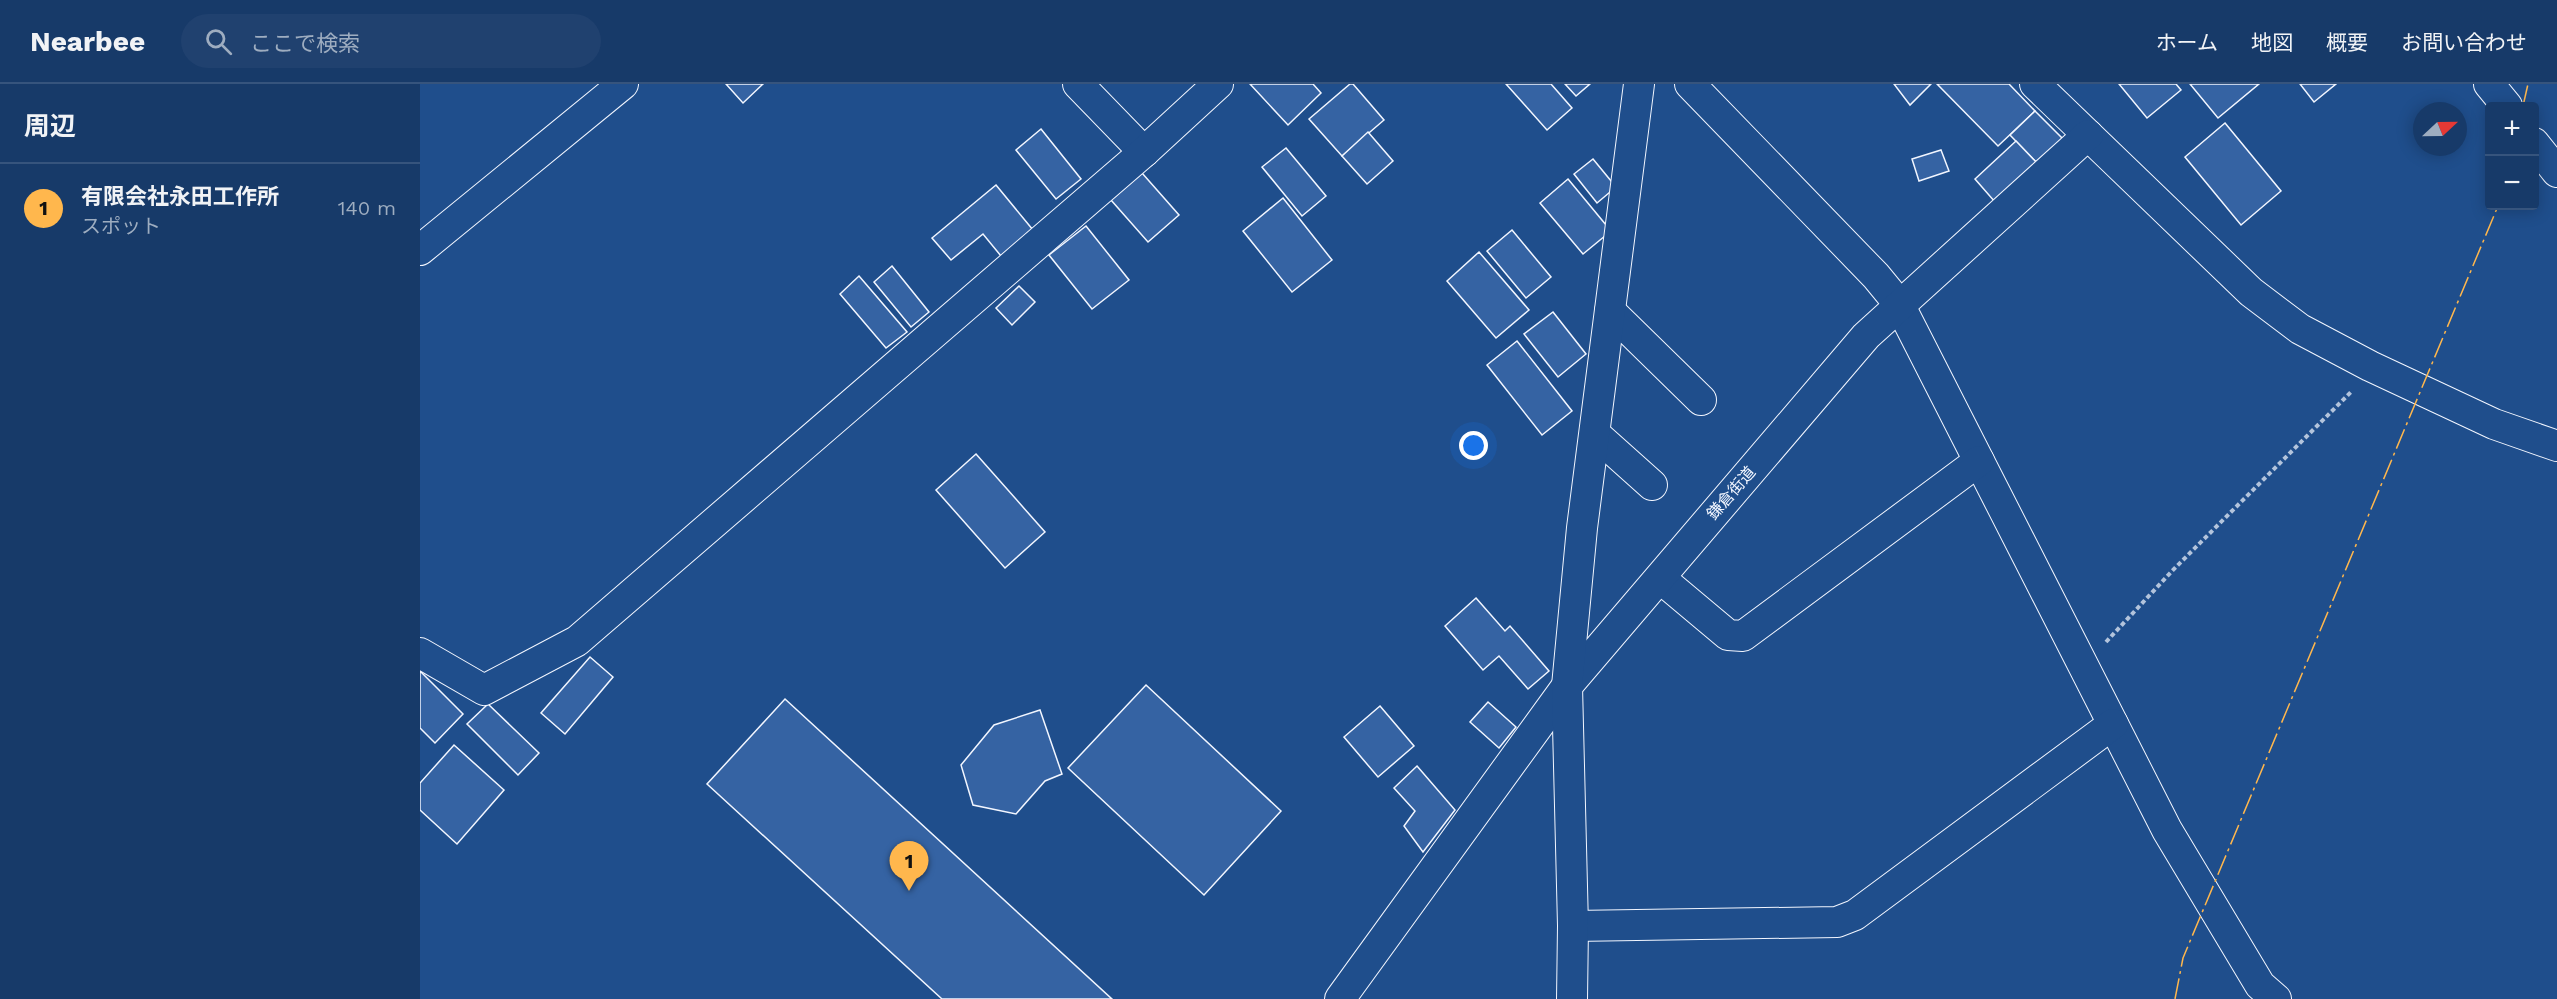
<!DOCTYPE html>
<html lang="ja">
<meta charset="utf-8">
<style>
body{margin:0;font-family:"Work Sans","Noto Sans JP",sans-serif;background:#20416f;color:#f1f3f6}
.controls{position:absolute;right:18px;top:18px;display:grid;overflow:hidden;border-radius:6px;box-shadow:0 3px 15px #0003}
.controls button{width:54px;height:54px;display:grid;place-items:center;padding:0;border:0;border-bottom:2px solid #36547d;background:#173a69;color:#f1f3f6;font:30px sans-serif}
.compass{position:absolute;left:1993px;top:18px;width:54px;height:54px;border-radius:50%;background:#173a69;box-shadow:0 3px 15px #0003;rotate:68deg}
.you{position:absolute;left:1054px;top:362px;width:21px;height:21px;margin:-15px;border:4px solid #fff;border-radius:50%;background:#1a73e8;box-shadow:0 0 0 9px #1a73e833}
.badge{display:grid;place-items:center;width:39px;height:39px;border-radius:50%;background:#ffb74d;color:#111;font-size:20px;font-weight:700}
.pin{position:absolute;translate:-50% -50px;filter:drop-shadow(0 2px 3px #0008)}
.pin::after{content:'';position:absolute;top:32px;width:21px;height:18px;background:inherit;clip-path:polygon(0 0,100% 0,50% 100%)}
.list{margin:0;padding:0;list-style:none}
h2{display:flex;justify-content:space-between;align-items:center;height:78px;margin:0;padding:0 24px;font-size:26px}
h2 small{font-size:20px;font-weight:400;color:#9eadc0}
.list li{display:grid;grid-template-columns:39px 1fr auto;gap:18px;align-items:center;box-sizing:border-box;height:90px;padding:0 24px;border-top:2px solid #36547d}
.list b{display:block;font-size:22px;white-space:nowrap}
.list p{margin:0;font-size:20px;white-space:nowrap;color:#9eadc0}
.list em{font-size:20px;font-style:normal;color:#9eadc0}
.icon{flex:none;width:33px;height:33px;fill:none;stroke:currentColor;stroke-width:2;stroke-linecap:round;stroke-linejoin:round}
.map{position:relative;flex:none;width:2137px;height:915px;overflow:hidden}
header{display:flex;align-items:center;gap:36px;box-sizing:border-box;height:84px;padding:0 30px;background:#173a69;border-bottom:2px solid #36547d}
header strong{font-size:28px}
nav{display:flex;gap:33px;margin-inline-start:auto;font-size:21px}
.search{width:420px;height:54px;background:#20416f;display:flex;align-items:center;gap:15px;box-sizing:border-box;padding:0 21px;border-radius:33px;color:#9eadc0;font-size:22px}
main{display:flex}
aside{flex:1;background:#173a69}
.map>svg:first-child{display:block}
.building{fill:#3563a3;stroke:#f2f6ff;stroke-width:1.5}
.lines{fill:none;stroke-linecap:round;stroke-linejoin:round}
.minor-casing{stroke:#f2f6ff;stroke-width:32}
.path{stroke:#b3c4dc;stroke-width:4;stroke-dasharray:4.5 3;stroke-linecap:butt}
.minor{stroke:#1f4e8c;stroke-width:30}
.power{stroke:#ffb74d;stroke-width:1.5;stroke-dasharray:21 4.5 3 4.5;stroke-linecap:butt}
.labels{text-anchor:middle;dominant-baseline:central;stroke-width:4.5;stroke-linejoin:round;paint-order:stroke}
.street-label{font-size:16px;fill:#f2f6ff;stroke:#1f4e8c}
</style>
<header>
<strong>Nearbee</strong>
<div class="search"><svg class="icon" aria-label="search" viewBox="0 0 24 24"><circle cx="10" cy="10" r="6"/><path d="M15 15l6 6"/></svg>ここで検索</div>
<nav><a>ホーム</a><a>地図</a><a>概要</a><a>お問い合わせ</a></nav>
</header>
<main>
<aside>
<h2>周辺<small></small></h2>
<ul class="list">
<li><span class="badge">1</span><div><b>有限会社永田工作所</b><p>スポット</p></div><em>140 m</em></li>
</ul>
</aside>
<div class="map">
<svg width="2137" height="915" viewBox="0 0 2137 915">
<rect width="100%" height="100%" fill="#1f4e8c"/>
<!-- building -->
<g class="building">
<path d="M306,0H343L323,19Z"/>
<path d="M830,0H893L901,9L868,41Z"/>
<path d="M930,0H933L964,36L922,72L889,35Z"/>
<path d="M1086,0H1131L1152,24L1127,46Z"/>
<path d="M1145,0H1170L1156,12Z"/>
<path d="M1474,0H1511L1490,21Z"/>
<path d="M1517,0H1589L1615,27L1578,62Z"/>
<path d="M1699,0H1756L1761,6L1727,34Z"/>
<path d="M1770,0H1839L1798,34Z"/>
<path d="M1880,0H1916L1894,18Z"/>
<path d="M1615,27L1643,55L1617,79L1590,51Z"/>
<path d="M1805,39L1861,107L1821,141L1765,73Z"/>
<path d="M621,45L661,95L636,115L596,66Z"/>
<path d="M948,48L973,77L947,100L922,72Z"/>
<path d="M1596,57L1617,79L1575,118L1555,95Z"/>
<path d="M866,64L906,112L882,132L842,83Z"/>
<path d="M1521,66L1529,87L1499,97L1492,75Z"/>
<path d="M1173,75L1196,103L1177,119L1154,90Z"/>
<path d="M722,89L759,131L728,158L691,116Z"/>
<path d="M1148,95L1191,147L1163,170L1120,119Z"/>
<path d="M576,101L613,146L581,172L563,150L531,176L512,154Z"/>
<path d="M863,114L912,176L872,208L823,147Z"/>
<path d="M666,142L709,196L672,225L629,171Z"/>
<path d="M1092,146L1131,193L1106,214L1067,167Z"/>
<path d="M1059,168L1109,226L1076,254L1027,197Z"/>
<path d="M472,182L509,228L491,243L454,198Z"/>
<path d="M439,192L487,248L466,264L420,210Z"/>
<path d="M599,202L615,218L592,241L576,224Z"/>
<path d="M1133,228L1166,270L1138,293L1104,250Z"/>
<path d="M1097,257L1152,327L1122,351L1067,281Z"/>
<path d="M556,370L625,448L585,484L516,406Z"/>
<path d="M1056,514L1085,547L1090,542L1129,587L1108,605L1079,572L1063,586L1025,542Z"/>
<path d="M170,573L193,593L145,650L121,629Z"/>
<path d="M0,587L43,630L15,659L0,644Z"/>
<path d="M726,601L861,727L784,811L648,684Z"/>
<path d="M365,615L692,915H522L287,700Z"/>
<path d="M1068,618L1096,643L1079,664L1050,638Z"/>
<path d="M68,620L119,669L98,691L47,640Z"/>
<path d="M960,622L994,662L958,693L924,653Z"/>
<path d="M620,626L642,690L625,697L596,730L553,721L541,681L574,641Z"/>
<path d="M34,661L84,706L37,760L0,726V699Z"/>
<path d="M997,682L1035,726L1003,768L984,742L995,727L974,704Z"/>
</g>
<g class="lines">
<defs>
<g id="minor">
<path d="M658,0L724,68"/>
<path d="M1270,0L1456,192L1479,220L1747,746L1840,901L1856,915"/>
<path d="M1615,0L1831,208L1880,245L1950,282L2074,340L2137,362"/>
<path d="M2069,0L2087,22"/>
<path d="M2114,59L2137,88"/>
<path d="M0,166L203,0"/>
<path d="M1190,227L1281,316"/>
<path d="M1175,350L1232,401"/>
<path d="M1240,494L1308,551L1323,552L1559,377"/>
<path d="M0,569L64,606L157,557L724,68L798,0"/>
<path d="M1153,842L1417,838L1435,831L1693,640"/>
<path d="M920,915L1147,602L1446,252L1668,51"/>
<path d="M1152,915L1153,842L1147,602L1162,444L1219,0"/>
</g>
</defs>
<!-- minor casing -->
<use href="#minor" class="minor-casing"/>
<!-- path -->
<path class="path" d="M1686,558L1752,487L1931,308"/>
<!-- minor -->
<use href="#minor" class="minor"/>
<!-- power -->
<g class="power">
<path d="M2103,22L2108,0"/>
<path d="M1755,915L1763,874L2078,122"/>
</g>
</g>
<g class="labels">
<!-- street labels -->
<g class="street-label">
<text transform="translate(1311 409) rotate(-49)">鎌倉街道</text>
</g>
</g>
</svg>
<div class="controls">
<button>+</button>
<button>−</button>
</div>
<svg class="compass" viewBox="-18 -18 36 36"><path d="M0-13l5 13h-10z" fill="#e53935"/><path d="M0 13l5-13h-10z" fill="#9eadc0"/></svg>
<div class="you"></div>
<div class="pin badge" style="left:489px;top:807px">1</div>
</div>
</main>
